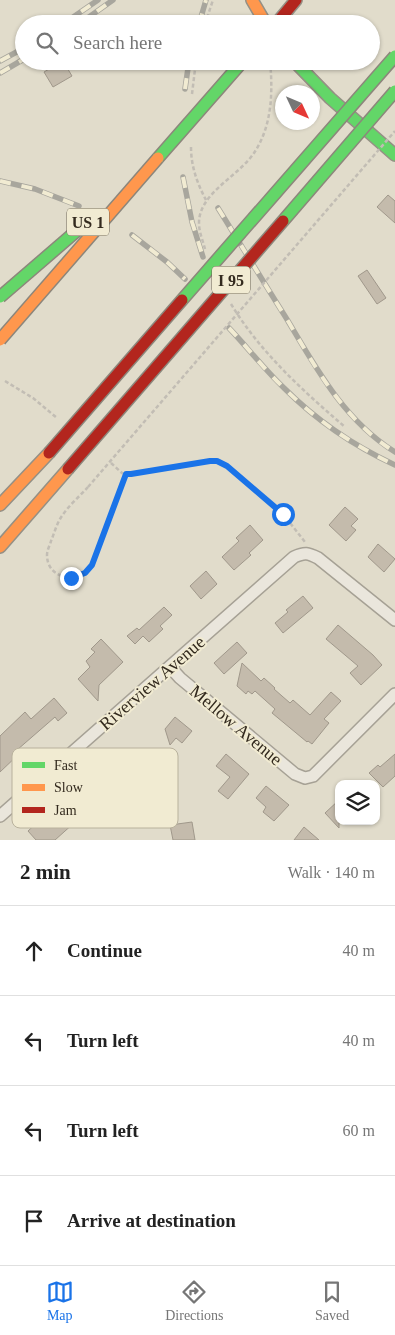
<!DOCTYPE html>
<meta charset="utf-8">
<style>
body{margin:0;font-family:"Times New Roman",serif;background:#f6f6f6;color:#222}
.controls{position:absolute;right:15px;bottom:15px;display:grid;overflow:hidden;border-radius:10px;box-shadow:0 1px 4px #0004}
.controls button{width:45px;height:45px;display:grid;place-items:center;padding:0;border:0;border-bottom:1px solid #e0e0e0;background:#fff;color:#222;font:25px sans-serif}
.compass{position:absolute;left:275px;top:85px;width:45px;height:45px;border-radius:50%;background:#fff;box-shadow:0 1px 4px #0004;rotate:134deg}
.stop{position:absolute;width:15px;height:15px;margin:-11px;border:4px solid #1a73e8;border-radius:50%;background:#fff}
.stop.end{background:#1a73e8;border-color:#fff;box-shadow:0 1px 5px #0008}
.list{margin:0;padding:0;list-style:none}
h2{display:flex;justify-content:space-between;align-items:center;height:65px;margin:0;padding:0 20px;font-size:21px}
h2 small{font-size:16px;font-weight:400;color:#767676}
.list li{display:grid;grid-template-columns:32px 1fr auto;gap:15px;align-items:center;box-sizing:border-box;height:90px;padding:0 20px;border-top:1px solid #e0e0e0}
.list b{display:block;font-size:19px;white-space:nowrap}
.list em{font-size:16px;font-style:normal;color:#767676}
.icon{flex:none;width:28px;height:28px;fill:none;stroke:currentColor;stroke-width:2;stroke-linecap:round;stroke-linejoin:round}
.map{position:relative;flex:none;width:395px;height:840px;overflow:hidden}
.search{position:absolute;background:#fff;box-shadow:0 1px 4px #0004;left:15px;right:15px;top:15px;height:55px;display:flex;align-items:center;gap:12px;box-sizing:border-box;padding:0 18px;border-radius:28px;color:#767676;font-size:19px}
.sheet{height:425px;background:#fff}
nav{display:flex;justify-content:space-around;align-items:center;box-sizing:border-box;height:70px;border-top:1px solid #e0e0e0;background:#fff;font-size:14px;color:#767676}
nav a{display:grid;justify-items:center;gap:2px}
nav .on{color:#1a73e8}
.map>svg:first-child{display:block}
.building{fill:#c4bbac;stroke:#a0988b}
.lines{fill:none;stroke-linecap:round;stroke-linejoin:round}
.street-casing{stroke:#a6a195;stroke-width:14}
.fast-casing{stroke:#959085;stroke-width:14}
.slow-casing{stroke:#959085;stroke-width:14}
.jam-casing{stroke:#959085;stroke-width:14}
.path{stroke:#c2bdb4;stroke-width:2.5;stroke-dasharray:4 2.5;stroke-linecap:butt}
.street{stroke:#eae6dc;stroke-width:11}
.fast{stroke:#63d668;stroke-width:11}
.slow{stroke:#ff974d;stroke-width:11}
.jam{stroke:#b3261e;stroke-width:11}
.rail-casing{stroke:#a8a69d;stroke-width:5.5}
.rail{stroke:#f1ebd2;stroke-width:4;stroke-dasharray:11;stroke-linecap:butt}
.fast-bridge-casing{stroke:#8c867b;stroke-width:14;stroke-linecap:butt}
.slow-bridge-casing{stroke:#8c867b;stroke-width:14;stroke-linecap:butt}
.jam-bridge-casing{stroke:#8c867b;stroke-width:14;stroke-linecap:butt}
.path-bridge{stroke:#c2bdb4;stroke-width:2.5;stroke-dasharray:4 2.5;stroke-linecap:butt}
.fast-bridge{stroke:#63d668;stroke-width:11}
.slow-bridge{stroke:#ff974d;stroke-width:11}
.jam-bridge{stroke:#b3261e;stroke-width:11}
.route{stroke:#1a73e8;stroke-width:6}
.labels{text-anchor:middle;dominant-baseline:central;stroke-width:4;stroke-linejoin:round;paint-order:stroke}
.shield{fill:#f1ebd2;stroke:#6c6454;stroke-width:1}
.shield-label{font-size:16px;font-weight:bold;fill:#332a1e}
.street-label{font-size:18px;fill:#332a1e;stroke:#f1ebd2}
.key{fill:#f1ebd2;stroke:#b8b19c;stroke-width:1}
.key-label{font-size:14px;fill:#332a1e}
</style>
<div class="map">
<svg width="395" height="840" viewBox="0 0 395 840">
<rect width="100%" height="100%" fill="#e1dccb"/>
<!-- building -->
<g class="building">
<path d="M63,61L72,76L53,87L44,72Z"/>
<path d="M388,195L395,201V223L377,207Z"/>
<path d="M367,270L386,298L377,304L358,276Z"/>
<path d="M345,507L358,519L351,526L356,530L346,541L329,525Z"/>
<path d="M250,525L263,540L249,553L251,555L234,570L222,557L239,541L236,538Z"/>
<path d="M378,544L395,559L384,572L368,557Z"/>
<path d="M206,571L217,584L201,599L190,586Z"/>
<path d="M303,596L313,608L283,633L275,623L288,612L286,610Z"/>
<path d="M164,607L172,615L160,626L163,629L149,642L143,636L135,644L127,636L137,628L139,630Z"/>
<path d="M338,625L373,655L382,665L361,685L350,673L358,666L326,639Z"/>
<path d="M101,639L123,662L99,685L98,701L78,679L90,667L86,661L95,652L91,649Z"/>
<path d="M237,642L247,653L224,674L214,663Z"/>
<path d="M242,663L261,681L264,678L275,688L274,689L290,703L293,700L310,715L331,692L341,701L324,719L329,723L312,744L308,741L307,742L272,713L275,709L255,691L252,694L248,691L246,694L237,686Z"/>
<path d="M54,698L67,713L58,721L55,717L17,750L20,753L0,772V736L25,712L31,719Z"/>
<path d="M175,717L192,731L182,743L176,738L170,745L165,729Z"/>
<path d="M226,754L249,774L228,799L218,791L230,777L216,766Z"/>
<path d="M395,754V776L383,787L369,773L378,765L380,767Z"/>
<path d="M266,786L289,805L274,821L263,812L266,807L256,798Z"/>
<path d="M339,800V828L325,813Z"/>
<path d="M71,801L81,811L71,821L74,823L55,840H36L28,831L40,820L46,827Z"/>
<path d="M192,822L195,840H173L170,825Z"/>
<path d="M304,827L319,840H294Z"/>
</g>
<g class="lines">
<defs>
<g id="street">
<path d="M170,667L180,678L295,774L305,778L313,776L395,694"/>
<path d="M0,816L294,557C305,552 308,553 318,558L395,620"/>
</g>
<path id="fast" d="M294,61L330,98L395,155"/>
<g id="slow">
<path d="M252,0L266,24"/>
<path d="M0,505L49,453"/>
<path d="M0,547L68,469"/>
</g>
<path id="jam" d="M276,24L296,0"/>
</defs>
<!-- street casing -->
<use href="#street" class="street-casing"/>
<!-- fast casing -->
<use href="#fast" class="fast-casing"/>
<!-- slow casing -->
<use href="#slow" class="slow-casing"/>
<!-- jam casing -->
<use href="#jam" class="jam-casing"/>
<!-- path -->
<g class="path">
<path d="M205,24L213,0"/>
<path d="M192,94L196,61"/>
<path d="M191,147C191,166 197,183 206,200"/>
<path d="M205,249C203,241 199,232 199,223C199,193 238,177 254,153C272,126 273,93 270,61"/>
<path d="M231,304C260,352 303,391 345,427"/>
<path d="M5,381L33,398L57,418"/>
<path d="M111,463L122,473L129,475L210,461H217L227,466L283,514L305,542"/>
<path d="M88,487C79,497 67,507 60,519C56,526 54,534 51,541C50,545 47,550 47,555C47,580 79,584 92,565L126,474"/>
</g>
<!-- street -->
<use href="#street" class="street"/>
<!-- fast -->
<use href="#fast" class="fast"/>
<!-- slow -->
<use href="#slow" class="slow"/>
<!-- jam -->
<use href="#jam" class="jam"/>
<defs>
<g id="rail">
<path d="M63,24L98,0"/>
<path d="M79,24L113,0"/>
<path d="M199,24L206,0"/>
<path d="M0,61L24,48"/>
<path d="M0,73L24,59"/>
<path d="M185,89L189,61"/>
<path d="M183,177L192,222L203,257"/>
<path d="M0,181L35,189L79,206"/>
<path d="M218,208C241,245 264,283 288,321C317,370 345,421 395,452"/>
<path d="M132,235L167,262L185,279"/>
<path d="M229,328C248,348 264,369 284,388C316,420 354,446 395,465"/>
</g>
</defs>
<!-- rail casing -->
<use href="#rail" class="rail-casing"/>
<!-- rail -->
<use href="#rail" class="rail"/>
<defs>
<g id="fast-bridge">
<path d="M158,158L243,61"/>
<path d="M283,221L395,91"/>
<path d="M0,297L95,215"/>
<path d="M182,300L395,56"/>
</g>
<path id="slow-bridge" d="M0,340L158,158"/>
<g id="jam-bridge">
<path d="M49,453L182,300"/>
<path d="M68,469L283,221"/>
</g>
</defs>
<!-- fast-bridge casing -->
<use href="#fast-bridge" class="fast-bridge-casing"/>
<!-- slow-bridge casing -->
<use href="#slow-bridge" class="slow-bridge-casing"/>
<!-- jam-bridge casing -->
<use href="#jam-bridge" class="jam-bridge-casing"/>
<!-- path-bridge -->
<path class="path-bridge" d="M88,487L395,131"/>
<!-- fast-bridge -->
<use href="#fast-bridge" class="fast-bridge"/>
<!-- slow-bridge -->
<use href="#slow-bridge" class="slow-bridge"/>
<!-- jam-bridge -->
<use href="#jam-bridge" class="jam-bridge"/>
</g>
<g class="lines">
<!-- route -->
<path class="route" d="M71,578L85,573L92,565L126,474H131L210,461H217L227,466L283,514"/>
</g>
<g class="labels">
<!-- shield labels -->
<g class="shield">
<rect x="67" y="208.5" width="42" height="27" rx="4"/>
<rect x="212" y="266.5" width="38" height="27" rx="4"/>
</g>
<g class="shield-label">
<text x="88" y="222">US 1</text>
<text x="231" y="280">I 95</text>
</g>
<!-- street labels -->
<g class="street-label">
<text transform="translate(152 683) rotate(-41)">Riverview Avenue</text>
<text transform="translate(236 725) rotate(40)">Mellow Avenue</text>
</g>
</g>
<!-- legend -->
<rect x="12" y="748" width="166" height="80" rx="8" class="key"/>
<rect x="22" y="762" width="23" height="6" fill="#63d668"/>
<rect x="22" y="784" width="23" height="7" fill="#ff974d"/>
<rect x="22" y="807" width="23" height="6" fill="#b3261e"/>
<g class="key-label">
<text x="54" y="770">Fast</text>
<text x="54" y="792">Slow</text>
<text x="54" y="815">Jam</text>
</g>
</svg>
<div class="controls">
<button><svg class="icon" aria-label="layers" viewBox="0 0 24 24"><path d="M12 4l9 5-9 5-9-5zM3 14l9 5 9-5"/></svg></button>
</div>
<svg class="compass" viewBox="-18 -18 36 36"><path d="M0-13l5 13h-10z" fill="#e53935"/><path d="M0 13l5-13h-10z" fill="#767676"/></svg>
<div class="stop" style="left:283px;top:514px"></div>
<div class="stop end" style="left:71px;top:578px"></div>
<div class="search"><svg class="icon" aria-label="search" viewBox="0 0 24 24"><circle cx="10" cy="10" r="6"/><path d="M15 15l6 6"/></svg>Search here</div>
</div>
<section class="sheet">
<h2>2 min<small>Walk · 140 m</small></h2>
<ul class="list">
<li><svg class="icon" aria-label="ahead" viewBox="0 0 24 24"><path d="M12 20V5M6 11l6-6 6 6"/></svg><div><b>Continue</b></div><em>40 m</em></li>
<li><svg class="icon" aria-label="left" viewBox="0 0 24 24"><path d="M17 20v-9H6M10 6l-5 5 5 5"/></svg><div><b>Turn left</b></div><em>40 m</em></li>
<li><svg class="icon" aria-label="left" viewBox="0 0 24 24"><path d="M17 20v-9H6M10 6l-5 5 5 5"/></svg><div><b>Turn left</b></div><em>60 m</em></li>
<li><svg class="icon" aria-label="arrive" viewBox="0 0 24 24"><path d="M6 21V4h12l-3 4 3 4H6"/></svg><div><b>Arrive at destination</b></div></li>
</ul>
</section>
<nav>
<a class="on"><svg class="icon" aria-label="map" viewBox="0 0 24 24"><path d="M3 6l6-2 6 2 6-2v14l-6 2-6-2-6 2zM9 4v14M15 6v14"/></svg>Map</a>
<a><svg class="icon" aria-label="directions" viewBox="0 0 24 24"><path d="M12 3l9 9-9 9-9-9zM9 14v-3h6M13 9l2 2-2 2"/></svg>Directions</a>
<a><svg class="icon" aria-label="saved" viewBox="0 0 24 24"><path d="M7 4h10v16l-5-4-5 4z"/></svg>Saved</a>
</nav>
